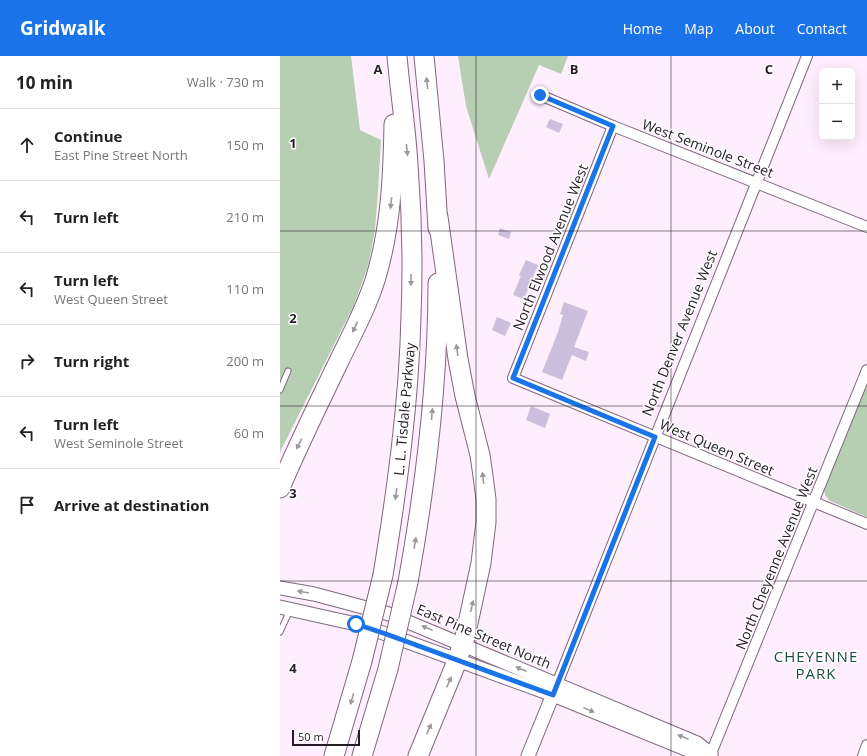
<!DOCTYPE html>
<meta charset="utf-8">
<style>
body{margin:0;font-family:"Open Sans",sans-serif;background:#f6f6f6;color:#222}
.controls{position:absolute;right:12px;top:12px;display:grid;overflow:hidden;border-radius:6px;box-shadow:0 4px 16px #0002}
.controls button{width:36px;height:36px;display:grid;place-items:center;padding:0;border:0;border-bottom:1px solid #e0e0e0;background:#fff;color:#222;font:20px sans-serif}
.scale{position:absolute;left:12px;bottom:10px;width:68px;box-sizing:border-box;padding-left:4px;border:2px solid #251b25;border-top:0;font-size:11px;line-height:14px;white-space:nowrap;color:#251b25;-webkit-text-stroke:3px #fff;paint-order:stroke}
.stop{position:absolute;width:12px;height:12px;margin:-9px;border:3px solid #1a73e8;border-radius:50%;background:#fff}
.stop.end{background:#1a73e8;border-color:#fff;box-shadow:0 1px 4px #0008}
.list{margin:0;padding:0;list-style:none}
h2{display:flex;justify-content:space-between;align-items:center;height:52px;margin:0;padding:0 16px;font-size:17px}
h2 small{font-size:13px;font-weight:400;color:#767676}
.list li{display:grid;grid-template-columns:26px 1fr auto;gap:12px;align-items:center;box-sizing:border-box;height:72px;padding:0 16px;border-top:1px solid #e0e0e0}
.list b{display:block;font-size:15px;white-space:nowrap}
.list p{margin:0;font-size:13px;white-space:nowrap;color:#767676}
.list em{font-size:13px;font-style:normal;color:#767676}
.icon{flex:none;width:22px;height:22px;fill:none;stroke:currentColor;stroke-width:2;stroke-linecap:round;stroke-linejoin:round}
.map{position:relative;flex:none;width:587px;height:700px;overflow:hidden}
header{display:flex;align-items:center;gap:24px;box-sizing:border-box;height:56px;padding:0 20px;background:#1a73e8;color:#fff}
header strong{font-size:19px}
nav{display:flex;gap:22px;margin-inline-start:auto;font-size:14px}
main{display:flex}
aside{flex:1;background:#fff}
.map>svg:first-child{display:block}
.green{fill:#b6ceb2}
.building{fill:#ccbfde}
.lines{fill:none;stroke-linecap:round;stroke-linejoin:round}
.service-casing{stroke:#7f677e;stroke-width:7}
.minor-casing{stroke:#7f677e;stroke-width:12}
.tertiary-casing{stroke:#7f677e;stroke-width:15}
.motorway-casing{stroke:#7f677e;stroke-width:21}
.service{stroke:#fff;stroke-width:5}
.minor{stroke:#fff;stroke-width:10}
.tertiary{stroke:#fff;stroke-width:13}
.motorway{stroke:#fff;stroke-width:19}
.motorway-bridge-casing{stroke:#7f677e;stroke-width:21;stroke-linecap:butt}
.motorway-bridge{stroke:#fff;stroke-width:19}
.oneway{fill:#9d989d}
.route{stroke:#1a73e8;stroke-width:5}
.grid{fill:none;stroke:#251b25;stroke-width:1;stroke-opacity:0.55}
.labels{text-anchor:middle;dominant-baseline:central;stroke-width:3;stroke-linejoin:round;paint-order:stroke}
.street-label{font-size:14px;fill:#251b25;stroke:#fff}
.neighbourhood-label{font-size:15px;letter-spacing:1px;fill:#1d4f40;stroke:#fff}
.grid-label{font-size:13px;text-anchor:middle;font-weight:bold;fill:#251b25;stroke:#fff;stroke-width:3;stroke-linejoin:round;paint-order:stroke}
</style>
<header>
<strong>Gridwalk</strong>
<nav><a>Home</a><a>Map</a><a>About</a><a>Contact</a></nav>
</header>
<main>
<aside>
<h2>10 min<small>Walk · 730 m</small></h2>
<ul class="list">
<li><svg class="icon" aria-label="ahead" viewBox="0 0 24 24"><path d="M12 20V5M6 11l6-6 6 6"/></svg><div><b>Continue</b><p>East Pine Street North</p></div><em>150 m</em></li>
<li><svg class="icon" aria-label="left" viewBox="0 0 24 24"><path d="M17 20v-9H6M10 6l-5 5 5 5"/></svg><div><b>Turn left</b></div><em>210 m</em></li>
<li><svg class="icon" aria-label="left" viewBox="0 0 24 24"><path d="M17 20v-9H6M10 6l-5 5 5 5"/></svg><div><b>Turn left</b><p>West Queen Street</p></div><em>110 m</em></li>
<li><svg class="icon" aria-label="right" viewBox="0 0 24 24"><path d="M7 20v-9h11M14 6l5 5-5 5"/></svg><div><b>Turn right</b></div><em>200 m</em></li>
<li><svg class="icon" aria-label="left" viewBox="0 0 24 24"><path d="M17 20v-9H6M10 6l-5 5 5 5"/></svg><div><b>Turn left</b><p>West Seminole Street</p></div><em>60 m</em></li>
<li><svg class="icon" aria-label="arrive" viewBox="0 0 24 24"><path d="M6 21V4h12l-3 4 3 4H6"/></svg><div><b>Arrive at destination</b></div></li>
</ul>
</aside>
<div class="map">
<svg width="587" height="700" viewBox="0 0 587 700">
<rect width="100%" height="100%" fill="#ffeefd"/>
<!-- green -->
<g class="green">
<path d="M0,0H71L80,74L101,84L98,135L95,174L88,210L74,249L0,396Z"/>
<path d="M178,0H288L281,18L259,9L209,123L186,50Z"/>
<path d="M587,328V461L550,445L545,439L544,434Z"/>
</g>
<!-- building -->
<g class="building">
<path d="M270,63L283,68L279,77L266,71Z"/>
<path d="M220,172L231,176L229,183L218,179Z"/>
<path d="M246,204L258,209L244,243L233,239L241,220L239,219Z"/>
<path d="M284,246L308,255L294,291L309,296L306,305L292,299L282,324L262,316L278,276L283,259L280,258Z"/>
<path d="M217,261L231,267L225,280L212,274Z"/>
<path d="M251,350L270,358L265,372L246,364Z"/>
</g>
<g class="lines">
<defs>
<g id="service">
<path d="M0,334L8,315"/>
<path d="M0,576L10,554"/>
</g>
<g id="minor">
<path d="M260,39L333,70L587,171"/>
<path d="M333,70L233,322L587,468"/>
<path d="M277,628L527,0"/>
<path d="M430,700L587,314"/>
<path d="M583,700L587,689"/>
</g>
<g id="tertiary">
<path d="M0,532L34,538L109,558L417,687L431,698"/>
<path d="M0,551L76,568L106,578L273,639L413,696L431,698"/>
<path d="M248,700L276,631"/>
</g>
<g id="motorway">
<path d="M144,0L154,105L158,172"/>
<path d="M0,432C18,389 39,347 59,305C72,278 87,251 96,221C111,170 113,121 114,68"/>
<path d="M103,519C117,433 129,347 131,260C133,210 132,159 128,109C126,72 120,36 117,0"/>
<path d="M128,526C146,427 158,327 158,227"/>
<path d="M54,700L82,605"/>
<path d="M82,700L108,613"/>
<path d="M138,700L175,610L185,581L201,507L206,466V443L203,420L200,399L185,340L178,303L158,161"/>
</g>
</defs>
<!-- service casing -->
<use href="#service" class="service-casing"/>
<!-- minor casing -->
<use href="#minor" class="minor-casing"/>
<!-- tertiary casing -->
<use href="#tertiary" class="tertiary-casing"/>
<!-- motorway casing -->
<use href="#motorway" class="motorway-casing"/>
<!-- service -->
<use href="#service" class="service"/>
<!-- minor -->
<use href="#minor" class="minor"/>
<!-- tertiary -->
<use href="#tertiary" class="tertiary"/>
<!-- motorway -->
<use href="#motorway" class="motorway"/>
<defs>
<g id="motorway-bridge">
<path d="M82,605L103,519"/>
<path d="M108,613L128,526"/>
</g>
</defs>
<!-- motorway-bridge casing -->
<use href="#motorway-bridge" class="motorway-bridge-casing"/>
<!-- motorway-bridge -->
<use href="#motorway-bridge" class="motorway-bridge"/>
</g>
<!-- one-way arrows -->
<defs><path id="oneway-solid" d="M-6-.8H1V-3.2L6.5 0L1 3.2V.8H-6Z"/></defs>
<g class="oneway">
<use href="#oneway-solid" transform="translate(147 27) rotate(-96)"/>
<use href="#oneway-solid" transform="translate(127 94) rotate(84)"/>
<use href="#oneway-solid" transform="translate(111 147) rotate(97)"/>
<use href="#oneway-solid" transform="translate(131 224) rotate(90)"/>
<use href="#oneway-solid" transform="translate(75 271) rotate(115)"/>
<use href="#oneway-solid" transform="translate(177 294) rotate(-98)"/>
<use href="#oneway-solid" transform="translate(152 358) rotate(-85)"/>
<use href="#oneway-solid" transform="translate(19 388) rotate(116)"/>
<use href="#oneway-solid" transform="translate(203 422) rotate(-97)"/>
<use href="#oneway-solid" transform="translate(116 438) rotate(98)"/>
<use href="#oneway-solid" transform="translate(135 487) rotate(-80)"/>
<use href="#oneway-solid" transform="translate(23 536) rotate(-170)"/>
<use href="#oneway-solid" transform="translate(192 550) rotate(-77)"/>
<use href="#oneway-solid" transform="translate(147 572) rotate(-157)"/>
<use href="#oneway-solid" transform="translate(241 613) rotate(-157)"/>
<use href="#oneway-solid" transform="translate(169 626) rotate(-67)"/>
<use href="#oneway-solid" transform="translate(72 643) rotate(106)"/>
<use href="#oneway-solid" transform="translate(309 654) rotate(22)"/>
<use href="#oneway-solid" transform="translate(149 673) rotate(-67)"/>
<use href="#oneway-solid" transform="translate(403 681) rotate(-157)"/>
</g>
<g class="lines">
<!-- route -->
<path class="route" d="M76,568L106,578L273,639L375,381L233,322L333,70L260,39"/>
</g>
<!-- grid -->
<path class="grid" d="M196,0V700M391,0V700M0,175H587M0,350H587M0,525H587"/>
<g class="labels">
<!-- street labels -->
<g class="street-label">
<text transform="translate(428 92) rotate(21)">West Seminole Street</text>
<text transform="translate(270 191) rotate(-68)">North Elwood Avenue West</text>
<text transform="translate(399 277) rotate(-68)">North Denver Avenue West</text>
<text transform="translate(124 353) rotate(-85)">L. L. Tisdale Parkway</text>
<text transform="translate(437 391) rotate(23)">West Queen Street</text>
<text transform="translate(496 502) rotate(-68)">North Cheyenne Avenue West</text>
<text transform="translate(204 580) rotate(23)">East Pine Street North</text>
</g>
<!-- neighbourhood labels -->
<g class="neighbourhood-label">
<text x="536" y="600">CHEYENNE<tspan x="536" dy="17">PARK</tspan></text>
</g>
</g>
<g class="grid-label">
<text x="98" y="18">A</text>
<text x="294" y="18">B</text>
<text x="489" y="18">C</text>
<text x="13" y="92">1</text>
<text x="13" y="267">2</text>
<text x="13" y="442">3</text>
<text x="13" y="617">4</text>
</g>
</svg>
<div class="controls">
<button>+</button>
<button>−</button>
</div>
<div class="scale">50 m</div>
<div class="stop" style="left:76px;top:568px"></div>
<div class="stop end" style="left:260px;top:39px"></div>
</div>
</main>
